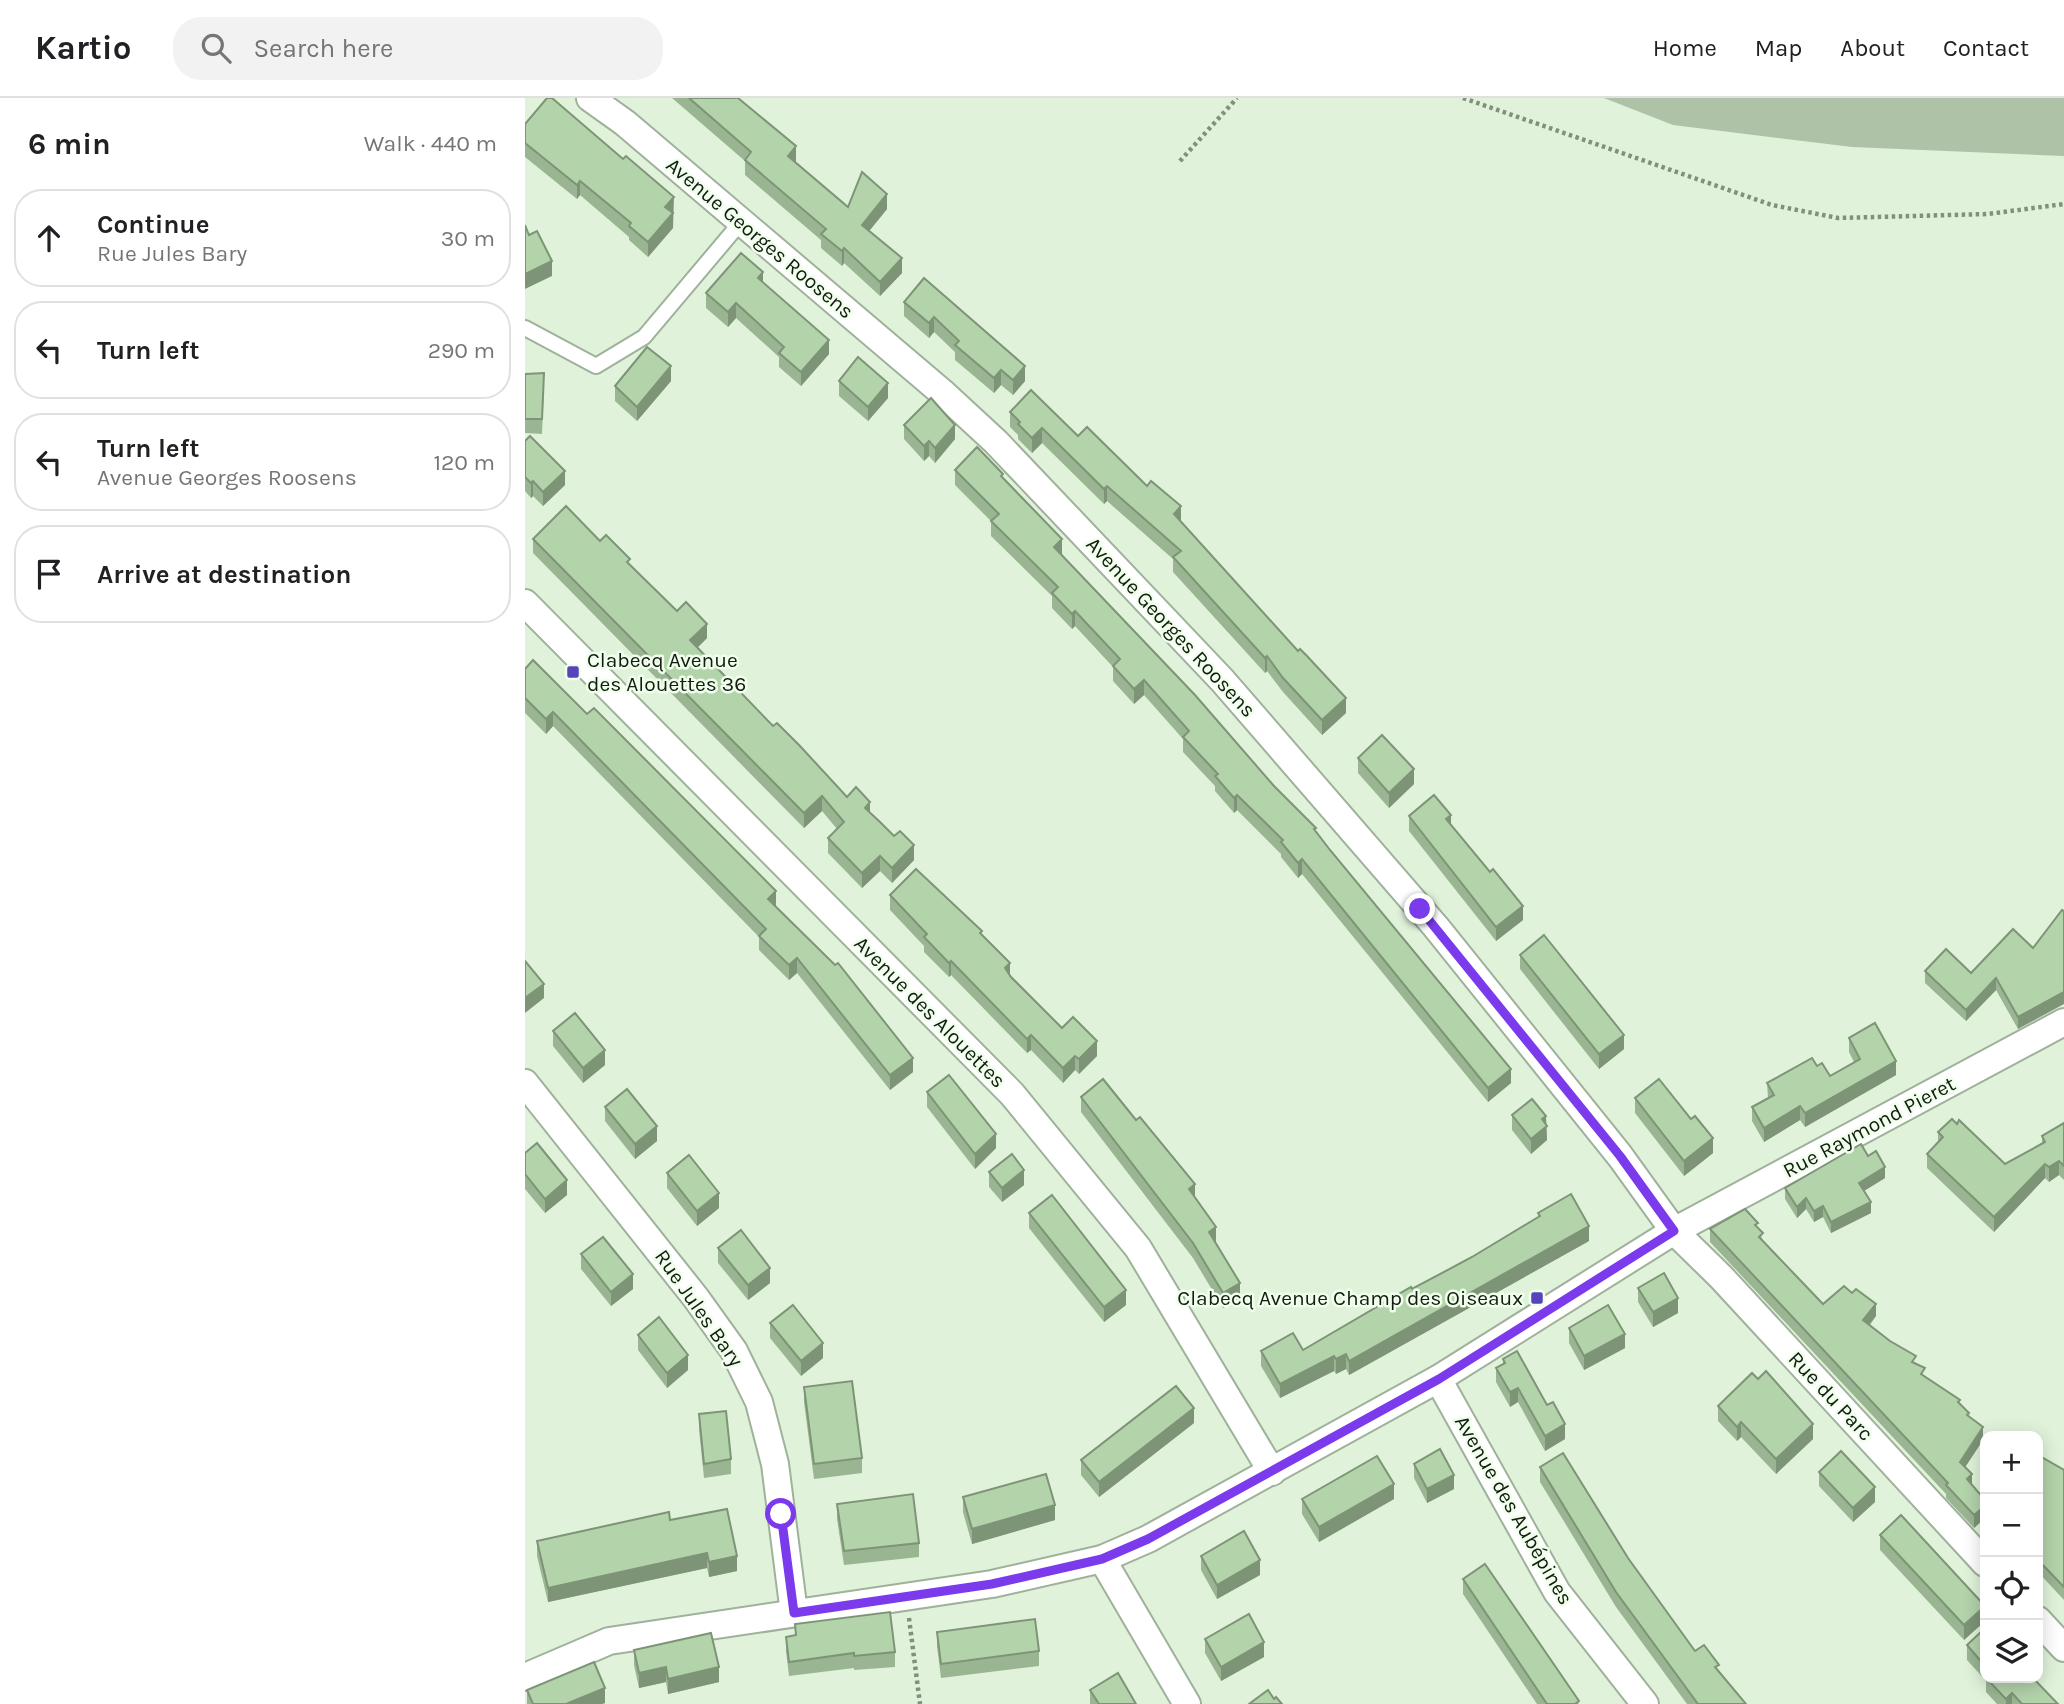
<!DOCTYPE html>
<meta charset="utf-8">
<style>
body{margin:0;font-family:Karla,sans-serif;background:#f2f2f2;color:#202124}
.controls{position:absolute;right:21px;bottom:21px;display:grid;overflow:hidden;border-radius:14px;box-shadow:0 4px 18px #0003}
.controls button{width:63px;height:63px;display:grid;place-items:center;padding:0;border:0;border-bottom:2px solid #e0e0e0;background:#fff;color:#202124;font:35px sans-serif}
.stop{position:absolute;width:21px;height:21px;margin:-16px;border:5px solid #7c3aed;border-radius:50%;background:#fff}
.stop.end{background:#7c3aed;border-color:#fff;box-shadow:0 2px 7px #0008}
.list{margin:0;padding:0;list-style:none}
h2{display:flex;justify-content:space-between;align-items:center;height:91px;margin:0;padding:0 28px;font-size:30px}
h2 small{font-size:23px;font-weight:400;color:#757577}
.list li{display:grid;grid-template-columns:46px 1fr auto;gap:21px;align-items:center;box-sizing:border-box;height:98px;margin:0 14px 14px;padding:0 14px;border:2px solid #e0e0e0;border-radius:28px}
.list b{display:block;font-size:26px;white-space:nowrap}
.list p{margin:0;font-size:23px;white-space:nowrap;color:#757577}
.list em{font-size:23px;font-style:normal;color:#757577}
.icon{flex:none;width:38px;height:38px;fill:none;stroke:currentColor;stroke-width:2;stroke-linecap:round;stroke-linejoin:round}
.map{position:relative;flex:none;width:1539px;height:1606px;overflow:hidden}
header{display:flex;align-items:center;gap:42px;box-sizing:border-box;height:98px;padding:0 35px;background:#fff;border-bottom:2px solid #e0e0e0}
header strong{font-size:33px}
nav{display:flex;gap:38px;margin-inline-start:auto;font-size:24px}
.search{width:490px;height:63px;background:#f2f2f2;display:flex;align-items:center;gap:18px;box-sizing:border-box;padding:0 24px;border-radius:28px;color:#757577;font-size:26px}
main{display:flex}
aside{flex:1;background:#fff}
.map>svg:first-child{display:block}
.green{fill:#aec2a8}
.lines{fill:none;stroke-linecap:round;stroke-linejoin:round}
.service-casing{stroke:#9fb19a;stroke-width:18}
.minor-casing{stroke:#9fb19a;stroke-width:30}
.path{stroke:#828f7e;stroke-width:4.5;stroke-dasharray:3.5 3.5;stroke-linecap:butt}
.service{stroke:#fff;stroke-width:14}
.minor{stroke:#fff;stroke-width:26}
.wall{fill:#9ab592}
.shaded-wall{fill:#7d9477}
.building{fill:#b3d3aa;stroke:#7d9477;stroke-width:2}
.route{stroke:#7c3aed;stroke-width:9}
.poi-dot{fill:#5743bb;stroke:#f0ffeb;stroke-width:2.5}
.labels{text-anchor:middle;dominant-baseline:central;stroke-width:5;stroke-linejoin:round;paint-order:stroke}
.street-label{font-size:21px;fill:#141b12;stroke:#f0ffeb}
.poi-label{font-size:21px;fill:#141b12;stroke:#f0ffeb;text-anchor:start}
</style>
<header>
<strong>Kartio</strong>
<div class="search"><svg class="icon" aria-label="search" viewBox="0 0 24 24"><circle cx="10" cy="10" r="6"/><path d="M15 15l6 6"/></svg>Search here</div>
<nav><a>Home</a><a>Map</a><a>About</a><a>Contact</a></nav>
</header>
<main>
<aside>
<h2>6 min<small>Walk · 440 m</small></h2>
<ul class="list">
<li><svg class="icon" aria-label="ahead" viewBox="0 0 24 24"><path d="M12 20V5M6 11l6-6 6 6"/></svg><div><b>Continue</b><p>Rue Jules Bary</p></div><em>30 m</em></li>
<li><svg class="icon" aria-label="left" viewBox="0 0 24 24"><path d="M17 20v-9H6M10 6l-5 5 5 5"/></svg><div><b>Turn left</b></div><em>290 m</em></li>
<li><svg class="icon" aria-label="left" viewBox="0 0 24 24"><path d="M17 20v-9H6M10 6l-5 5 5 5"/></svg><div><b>Turn left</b><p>Avenue Georges Roosens</p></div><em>120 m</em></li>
<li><svg class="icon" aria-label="arrive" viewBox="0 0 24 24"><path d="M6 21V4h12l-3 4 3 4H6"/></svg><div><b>Arrive at destination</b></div></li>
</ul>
</aside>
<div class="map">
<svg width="1539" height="1606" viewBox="0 0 1539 1606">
<rect width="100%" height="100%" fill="#e0f3da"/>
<!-- green -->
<path class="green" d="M1079,0H1539V58L1327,49L1148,27Z"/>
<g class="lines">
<defs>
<path id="service" d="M0,230L71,268L119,239L216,124"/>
<g id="minor">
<path d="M65,0L100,25L419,296L471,344L697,582L911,829L1095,1058L1149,1133L1196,1179L1460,1465"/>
<path d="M0,505L487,996L613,1150L747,1374"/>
<path d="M0,985L171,1200L209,1253L234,1304L250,1366L269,1515"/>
<path d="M913,1281L1032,1494L1120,1606"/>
<path d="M577,1461L662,1606"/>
<path d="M1513,1522L1539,1550"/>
<path d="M0,1579L84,1543L467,1486L577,1461L623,1441L913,1281L1149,1133L1539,924"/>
</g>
</defs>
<!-- service casing -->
<use href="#service" class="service-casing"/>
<!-- minor casing -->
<use href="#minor" class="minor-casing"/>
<!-- path -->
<g class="path">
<path d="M938,0L1247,107L1313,120L1463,116L1539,106"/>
<path d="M655,63L712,0"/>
<path d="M384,1520L395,1606"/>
</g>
<!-- service -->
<use href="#service" class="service"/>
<!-- minor -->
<use href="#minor" class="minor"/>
</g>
<!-- wall -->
<g class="wall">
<path d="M147,0H213L271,63L270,64L323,109L362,111L344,133L377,175L355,198L319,165L317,168L296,150V142L220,77V63Z"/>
<path d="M0,26L149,114L148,115V130L123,159L104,142V139L55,97L52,101L0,59Z"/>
<path d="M399,180L500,283L488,297L476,287L469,295L430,262V254L409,234L404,240L379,218V204Z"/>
<path d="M238,184L304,256L276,288L254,269V259L211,220L203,229L181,210V195Z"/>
<path d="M0,276L19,290L17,336L0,335Z"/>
<path d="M146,283L112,323L90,303V288Z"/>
<path d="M314,283L363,300L343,323L314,298Z"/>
<path d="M485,314L553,338L656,423L821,615L797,637L758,594L742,573L740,575L648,474V461L582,403L579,406L517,345L507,355L493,341V337L485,329Z"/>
<path d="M379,327L430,341L410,365L404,358L399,363L379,341Z"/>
<path d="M0,343L40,387L18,408L8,398L6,400L0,393Z"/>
<path d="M430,372L478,380L536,456L791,733L986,985L963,1004L777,776L773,780L756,759V756L712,712L709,715L690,693V688L658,654V641L619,597L609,606L588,583V569L550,528L547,531L527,510V498L466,438V423L430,387Z"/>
<path d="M8,441L75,443L105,467L152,513L182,540L172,550L248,628L322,699L345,715L389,762L367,785L355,773L337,790L303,755V740L312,731L297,713L279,730L8,455Z"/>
<path d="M0,571L251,808L388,974L365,992L272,875L264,882L234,852V839L28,628L21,636L0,615Z"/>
<path d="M833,660L889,686L864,710L833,675Z"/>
<path d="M884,718L926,727L998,822L971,843L884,733Z"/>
<path d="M365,797L457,837L485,877L537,930L572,958L554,976L550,972L538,985L506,952L502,955L426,877L424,879L399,854V848L365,812Z"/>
<path d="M1508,850L1493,931L1471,892L1441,923L1400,885V873L1446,875Z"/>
<path d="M995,857L1099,951L1074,971L995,871Z"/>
<path d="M28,933L80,967L58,985L28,948Z"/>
<path d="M1324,940L1371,977L1280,1029L1275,1022L1239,1044L1227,1023V1009L1243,1000L1242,985L1292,968L1305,978L1329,964L1324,954Z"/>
<path d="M402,994L471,1050L450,1071L402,1009Z"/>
<path d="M556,999L670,1099L691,1144L690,1145L715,1200L698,1210L668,1160L556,1014Z"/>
<path d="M1110,1000L1188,1055L1159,1078L1110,1015Z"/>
<path d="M80,1009L132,1043L110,1061L80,1023Z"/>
<path d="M987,1017L1021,1026L1022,1042L1006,1056L987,1032Z"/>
<path d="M1539,1025V1082L1534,1077L1524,1084L1520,1080L1469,1134L1402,1070V1056L1413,1044V1034L1480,1066L1517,1045V1038Z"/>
<path d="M0,1055L42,1097L20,1115L0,1091Z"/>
<path d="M1343,1058L1360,1080L1339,1093L1346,1115L1306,1135L1298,1119L1289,1124L1281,1111L1272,1120L1260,1101V1090Z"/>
<path d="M464,1074L499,1087L477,1104L464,1089Z"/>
<path d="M142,1075L194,1110L172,1128L142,1090Z"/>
<path d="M504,1115L601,1207L579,1224L504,1130Z"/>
<path d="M1013,1115L1064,1143L824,1277L821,1271L811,1276L809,1273L755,1300L736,1268V1253L778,1252L947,1159L1013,1120Z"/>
<path d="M1233,1130L1238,1143L1298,1206L1351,1218L1345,1227L1391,1266L1400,1279L1435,1305L1444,1318L1458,1342L1440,1369L1447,1387L1460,1402V1420L1449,1430L1421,1400V1396L1185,1144V1131Z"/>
<path d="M193,1150L245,1185L223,1202L193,1165Z"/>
<path d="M56,1156L108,1191L86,1208L56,1171Z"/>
<path d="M1113,1190L1153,1215L1128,1229L1113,1204Z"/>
<path d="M245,1225L298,1260L276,1278L245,1240Z"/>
<path d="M1044,1230L1100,1250L1059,1272L1044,1245Z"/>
<path d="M113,1237L163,1272L142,1290L113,1252Z"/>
<path d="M978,1261L1022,1307L1040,1341L1020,1353L993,1304L985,1309L971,1284V1270L978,1266Z"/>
<path d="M279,1289L337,1360V1375L289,1381L279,1304Z"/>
<path d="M1193,1308L1288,1341L1251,1376L1216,1339L1212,1343L1193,1323Z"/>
<path d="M174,1316L206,1361V1376L179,1380L174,1331Z"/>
<path d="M669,1325L574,1399L556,1377V1362Z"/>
<path d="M1513,1357L1539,1372V1502L1513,1474Z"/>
<path d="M889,1366L929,1391L902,1405L889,1380Z"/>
<path d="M1015,1369L1103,1460L1170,1553L1194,1573L1221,1606H1162L1091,1509L1015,1384Z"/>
<path d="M1294,1374L1350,1404L1328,1424L1294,1388Z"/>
<path d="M438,1399L530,1422L447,1446L438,1414Z"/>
<path d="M777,1401H869L794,1444L777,1416Z"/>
<path d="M312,1406L394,1445V1459L319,1467L312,1421Z"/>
<path d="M145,1422L212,1473L184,1479L182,1470L23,1504L12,1458V1443Z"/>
<path d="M1355,1437L1460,1523L1439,1542L1355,1452Z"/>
<path d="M676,1458L735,1477L692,1501L676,1472Z"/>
<path d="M938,1481L1054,1606H1012L938,1496Z"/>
<path d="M270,1526L370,1554V1569L329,1572V1570L264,1578L261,1553V1539L270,1538Z"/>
<path d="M1460,1530V1580L1533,1606H1472L1461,1594V1583L1442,1562V1547Z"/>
<path d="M412,1534L514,1553V1568L416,1580L412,1548Z"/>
<path d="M680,1541L739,1559L696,1583L680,1555Z"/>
<path d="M109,1552L194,1584L143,1596L141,1584L114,1590L109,1567Z"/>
<path d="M2,1592L80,1605L77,1606H2Z"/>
<path d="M565,1592L611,1606H565Z"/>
</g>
<!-- shaded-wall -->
<g class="shaded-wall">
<path d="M271,48V63L263,73V58Z"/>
<path d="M55,83V97L52,101V87Z"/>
<path d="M362,96V111L337,142V127Z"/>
<path d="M149,99L148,130L123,159V144L140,109Z"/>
<path d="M319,150V165L317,168V153Z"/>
<path d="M377,160V175L355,198V184Z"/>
<path d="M27,163V178L0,191V176Z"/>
<path d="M238,174V188L233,180Z"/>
<path d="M211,205V220L203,229V214Z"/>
<path d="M409,219V234L404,240V225Z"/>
<path d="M304,242V256L276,288V274Z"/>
<path d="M146,268V283L112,323V309Z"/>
<path d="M500,268V283L488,297V282Z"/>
<path d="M476,272V287L469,295V280Z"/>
<path d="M363,285V300L343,323V309Z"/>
<path d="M430,327V341L410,365V350Z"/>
<path d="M517,330V345L507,355V340Z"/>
<path d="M404,343V358L399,363V348Z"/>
<path d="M40,373V387L18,408V394Z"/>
<path d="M8,383V398L6,400V385Z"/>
<path d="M582,388V403L579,406V391Z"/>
<path d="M656,408V423L649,431V416Z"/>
<path d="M537,441V456L529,464V449Z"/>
<path d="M550,513V528L547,531V516Z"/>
<path d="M182,526V540L165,557V542Z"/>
<path d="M742,558V573L740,575V560Z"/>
<path d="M619,582V597L609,606V591Z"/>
<path d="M821,600V615L797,637V622Z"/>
<path d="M28,614V628L21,636V621Z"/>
<path d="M889,671V686L864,710V695Z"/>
<path d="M712,697V712L709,715V700Z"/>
<path d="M297,698V713L279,730V715Z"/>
<path d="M345,704V718L340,710Z"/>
<path d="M926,717V731L921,721Z"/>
<path d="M389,747V762L367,785V770Z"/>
<path d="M355,758V773L337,790V775Z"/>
<path d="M777,761V776L773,780V765Z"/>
<path d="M251,793V808L243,801Z"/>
<path d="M998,808V822L971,843V829Z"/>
<path d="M272,860V875L264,882V867Z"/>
<path d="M426,863V877L424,879V865Z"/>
<path d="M485,865V879L480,870Z"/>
<path d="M1471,880V892L1441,923V912Z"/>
<path d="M19,886V900L0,915V900Z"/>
<path d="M1539,894V906L1493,931V919Z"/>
<path d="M506,937V952L502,955V941Z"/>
<path d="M1099,937V951L1074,971V956Z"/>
<path d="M572,943V958L554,976V961Z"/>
<path d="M80,952V967L58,985V970Z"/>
<path d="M550,958V972L538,985V970Z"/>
<path d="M388,960V974L365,992V977Z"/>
<path d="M1371,963V977L1280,1029V1015Z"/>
<path d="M986,971V985L963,1004V990Z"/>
<path d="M1275,1008V1022L1239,1044V1030Z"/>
<path d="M1021,1018L1022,1042L1006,1056V1041L1017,1021Z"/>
<path d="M132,1028V1043L110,1061V1046Z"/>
<path d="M471,1036V1050L450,1071V1056Z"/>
<path d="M1188,1040V1055L1159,1078V1063Z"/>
<path d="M1534,1063V1077L1524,1084V1069Z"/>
<path d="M1520,1066V1080L1469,1134V1119Z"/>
<path d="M1360,1069V1080L1334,1096V1085Z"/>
<path d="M499,1072V1087L477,1104V1090Z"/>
<path d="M42,1082V1097L20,1115V1101Z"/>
<path d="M670,1086V1100L664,1091Z"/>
<path d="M194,1095V1110L172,1128V1113Z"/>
<path d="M1281,1100V1111L1272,1120V1109Z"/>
<path d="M1346,1104V1115L1306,1135V1124Z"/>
<path d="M1298,1108V1119L1289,1124V1113Z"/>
<path d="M1064,1128V1143L824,1277V1263Z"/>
<path d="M691,1129V1144L684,1149V1134Z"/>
<path d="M245,1170V1185L223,1202V1187Z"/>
<path d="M108,1176V1191L86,1208V1194Z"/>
<path d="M715,1185V1200L698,1210V1195Z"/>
<path d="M601,1192V1207L579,1224V1209Z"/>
<path d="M1153,1200V1215L1128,1229V1214Z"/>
<path d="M1351,1206V1218L1338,1234V1222Z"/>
<path d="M1100,1236V1250L1059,1272V1258Z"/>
<path d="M298,1245V1260L276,1278V1263Z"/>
<path d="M821,1256V1271L811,1276V1261Z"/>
<path d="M163,1257V1272L142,1290V1275Z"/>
<path d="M809,1258V1273L755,1300V1286Z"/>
<path d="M993,1290V1304L985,1309V1294Z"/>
<path d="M669,1310V1325L574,1399V1384Z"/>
<path d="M1216,1324V1339L1212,1343V1329Z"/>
<path d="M1040,1326V1341L1020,1353V1338Z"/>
<path d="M1288,1326V1341L1251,1376V1361Z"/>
<path d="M1458,1329V1342L1435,1377V1364Z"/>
<path d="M1447,1376V1389L1442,1381Z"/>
<path d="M929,1377V1391L902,1405V1391Z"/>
<path d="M869,1386V1401L794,1444V1429Z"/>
<path d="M1350,1389V1404L1328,1424V1410Z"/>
<path d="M530,1407V1422L447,1446V1431Z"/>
<path d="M1460,1408V1420L1449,1430V1417Z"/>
<path d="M182,1455V1470L23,1504V1490Z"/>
<path d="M212,1458V1473L184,1479V1464Z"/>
<path d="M735,1462V1477L692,1501V1487Z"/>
<path d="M1460,1508V1523L1439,1542V1527Z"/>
<path d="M739,1544V1559L696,1583V1569Z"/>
<path d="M141,1569V1584L114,1590V1575Z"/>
<path d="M194,1569V1584L143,1596V1581Z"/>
<path d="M80,1590V1605L77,1606H41Z"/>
<path d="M1487,1595V1606H1481V1601Z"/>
</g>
<!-- building -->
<g class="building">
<path d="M22,0H27L98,61L101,58L149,99L140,109L148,115L123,144L104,128L106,125L55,83L52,87L0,45V26Z"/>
<path d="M164,0H213L271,48L263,58L323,109L337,74L362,96L337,127L377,160L355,184L319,150L317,153L296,136L301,131L220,62L226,54Z"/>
<path d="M0,127L4,137L12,133L27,163L0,176Z"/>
<path d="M216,155L238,174L233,180L304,242L276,274L254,255L259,249L211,205L203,214L181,195Z"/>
<path d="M399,180L500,268L488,282L476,272L469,280L430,247L434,243L409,219L404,225L379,204Z"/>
<path d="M122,249L146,268L112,309L90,288Z"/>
<path d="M333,259L363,285L343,309L314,283Z"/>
<path d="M19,275L17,321H0V276Z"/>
<path d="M506,292L553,338L562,329L622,388L626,383L656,408L649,416L773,553L775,551L782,558L821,600L797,622L758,580L742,558L740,560L648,459L656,453L582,388L579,391L517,330L507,340L493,326L495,324L485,314Z"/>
<path d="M406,300L430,327L410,350L404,343L399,348L379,327Z"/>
<path d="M5,338L40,373L18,394L8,383L6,385L0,379V343Z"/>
<path d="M452,349L478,376L476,378L537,441L529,449L670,597L749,688L791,730L789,731L805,752L986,971L963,990L777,761L773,765L756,744L758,742L712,697L709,700L690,678L693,676L658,639L664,633L619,582L609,591L588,568L595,561L550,513L547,516L527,495L533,489L466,423L474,416L430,372Z"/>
<path d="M41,408L75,443L81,437L105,461L102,464L152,513L161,504L182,526L165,542L248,628L252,625L275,648L322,699L331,689L345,704L340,710L355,724L369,738L375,733L389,747L367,770L355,758L337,775L303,740L319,724L297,698L279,715L8,441Z"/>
<path d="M8,562L62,616L69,610L251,793L243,801L310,867L313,865L388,960L365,977L272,860L264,867L234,838L241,831L28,614L21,621L0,600V571Z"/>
<path d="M857,637L889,671L864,695L833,660Z"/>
<path d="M909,697L926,717L921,721L965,774L968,771L998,808L971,829L884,718Z"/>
<path d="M391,771L457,833L455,835L485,865L480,870L486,879L537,930L548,919L572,943L554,961L550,958L538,970L506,937L502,941L426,863L424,865L399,839L402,836L365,797Z"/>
<path d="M1537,812L1539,813V894L1493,919L1471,880L1441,912L1400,873L1421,851L1446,875L1488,831L1508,850Z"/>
<path d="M1019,837L1099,937L1074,956L995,857Z"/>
<path d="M0,863L19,886L0,900Z"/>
<path d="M50,915L80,952L58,970L28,933Z"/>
<path d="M1350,925L1371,963L1280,1015L1275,1008L1239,1030L1227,1009L1249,997L1242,985L1287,960L1292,968L1297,965L1305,978L1335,961L1324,940Z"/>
<path d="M424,977L471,1036L450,1056L402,994Z"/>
<path d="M578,981L611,1022L615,1019L670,1086L664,1091L691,1129L684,1134L715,1185L698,1195L668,1145L556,999Z"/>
<path d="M1134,981L1166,1021L1170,1018L1188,1040L1159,1063L1110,1000Z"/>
<path d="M102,991L132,1028L110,1046L80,1009Z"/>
<path d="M1007,1001L1021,1018L1017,1021L1022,1028L1006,1041L987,1017Z"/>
<path d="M1427,1021L1432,1026L1434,1022L1480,1066L1520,1044L1517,1038L1539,1025V1068L1534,1063L1524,1069L1520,1066L1469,1119L1402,1056L1418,1039L1413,1034Z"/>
<path d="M12,1045L42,1082L20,1101L0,1076V1055Z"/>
<path d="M1336,1046L1343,1058L1351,1053L1360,1069L1334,1085L1346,1104L1306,1124L1298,1108L1289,1113L1281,1100L1272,1109L1260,1090Z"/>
<path d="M487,1056L499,1072L477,1090L464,1074Z"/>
<path d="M164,1057L194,1095L172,1113L142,1075Z"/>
<path d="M1046,1096L1064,1128L824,1263L821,1256L811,1261L809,1258L755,1286L736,1253L768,1235L778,1252L886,1189L887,1191L947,1159L1015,1118L1013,1115Z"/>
<path d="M527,1097L601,1192L579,1209L504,1115Z"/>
<path d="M1220,1111L1233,1125L1230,1127L1238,1135L1234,1139L1298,1206L1319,1188L1327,1195L1331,1191L1351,1206L1338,1222L1365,1243L1391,1258L1387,1264L1400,1270L1396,1276L1435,1302L1433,1304L1444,1315L1442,1317L1458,1329L1435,1364L1447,1376L1442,1381L1460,1402V1408L1449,1417L1421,1387L1423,1385L1185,1131Z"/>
<path d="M216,1132L245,1170L223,1187L193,1150Z"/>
<path d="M78,1139L108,1176L86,1194L56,1156Z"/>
<path d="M1139,1175L1153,1200L1128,1214L1113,1190Z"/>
<path d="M268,1207L298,1245L276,1263L245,1225Z"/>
<path d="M1083,1207L1100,1236L1059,1258L1044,1230Z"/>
<path d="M134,1219L163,1257L142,1275L113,1237Z"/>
<path d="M992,1253L1022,1307L1028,1304L1040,1326L1020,1338L993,1290L985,1294L971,1270L980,1265L978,1261Z"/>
<path d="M1241,1273L1288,1326L1251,1361L1216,1324L1212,1329L1193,1308L1227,1275L1233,1281Z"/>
<path d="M327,1283L337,1360L289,1366L279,1289Z"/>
<path d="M651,1288L669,1310L574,1384L556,1362Z"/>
<path d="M201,1313L206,1361L179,1366L174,1316Z"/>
<path d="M915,1351L929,1377L902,1391L889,1366Z"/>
<path d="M1316,1353L1350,1389L1328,1410L1294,1374Z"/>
<path d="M1038,1355L1103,1460L1170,1553L1179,1547L1194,1567L1190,1569L1221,1606H1173L1091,1494L1015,1369Z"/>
<path d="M1513,1357L1539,1372V1489L1513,1462V1385L1514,1384L1513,1383Z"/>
<path d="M852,1358L869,1386L794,1429L777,1401Z"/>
<path d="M521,1376L530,1407L447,1431L438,1399Z"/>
<path d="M388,1396L394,1445L319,1453L312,1406Z"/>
<path d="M202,1411L212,1458L184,1464L182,1455L23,1490L12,1443L144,1414L145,1422Z"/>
<path d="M1376,1417L1460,1508L1439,1527L1355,1437Z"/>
<path d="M719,1433L735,1462L692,1487L676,1458Z"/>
<path d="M960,1466L1054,1603L1050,1606H1022L938,1481Z"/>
<path d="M365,1514L370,1554L329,1558V1555L264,1564L261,1539L271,1537L270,1526Z"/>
<path d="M724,1516L739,1544L696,1569L680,1541Z"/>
<path d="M510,1521L514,1553L416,1566L412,1534Z"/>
<path d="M1460,1530V1568L1442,1547Z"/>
<path d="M186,1535L194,1569L143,1581L141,1569L114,1575L109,1552Z"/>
<path d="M69,1564L80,1590L41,1606H8L2,1592Z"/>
<path d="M593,1575L611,1606H574L565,1592Z"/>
<path d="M1461,1580H1508L1533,1606H1497L1487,1595L1481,1601Z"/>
<path d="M743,1592L749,1601L751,1599L757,1606H724Z"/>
</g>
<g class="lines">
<!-- route -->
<path class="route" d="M256,1416L269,1515L467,1486L577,1461L623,1441L914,1281L1149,1133L1095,1058L895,811"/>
</g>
<!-- markers -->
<g class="poi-dot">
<rect x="41" y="567" width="14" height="14" rx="3.5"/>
<rect x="1005" y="1193" width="14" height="14" rx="3.5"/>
</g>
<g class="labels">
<!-- street labels -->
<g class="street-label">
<text transform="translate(235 140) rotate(40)">Avenue Georges Roosens</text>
<text transform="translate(646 529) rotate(47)">Avenue Georges Roosens</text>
<text transform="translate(405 914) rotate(45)">Avenue des Alouettes</text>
<text transform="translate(1344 1029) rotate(-28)">Rue Raymond Pieret</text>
<text transform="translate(174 1210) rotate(55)">Rue Jules Bary</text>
<text transform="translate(1306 1298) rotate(47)">Rue du Parc</text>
<text transform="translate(989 1412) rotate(60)">Avenue des Aubépines</text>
</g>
<!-- poi labels -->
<g class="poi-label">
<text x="62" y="562">Clabecq Avenue<tspan x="62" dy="24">des Alouettes 36</tspan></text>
<text x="998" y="1200" text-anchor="end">Clabecq Avenue Champ des Oiseaux</text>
</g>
</g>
</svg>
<div class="controls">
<button>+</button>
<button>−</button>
<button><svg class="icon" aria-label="locate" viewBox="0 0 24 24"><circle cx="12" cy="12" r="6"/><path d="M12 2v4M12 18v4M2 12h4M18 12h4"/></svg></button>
<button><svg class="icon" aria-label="layers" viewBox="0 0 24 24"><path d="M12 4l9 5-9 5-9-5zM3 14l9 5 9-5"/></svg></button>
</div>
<div class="stop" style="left:256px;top:1416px"></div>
<div class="stop end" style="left:895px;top:811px"></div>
</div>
</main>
